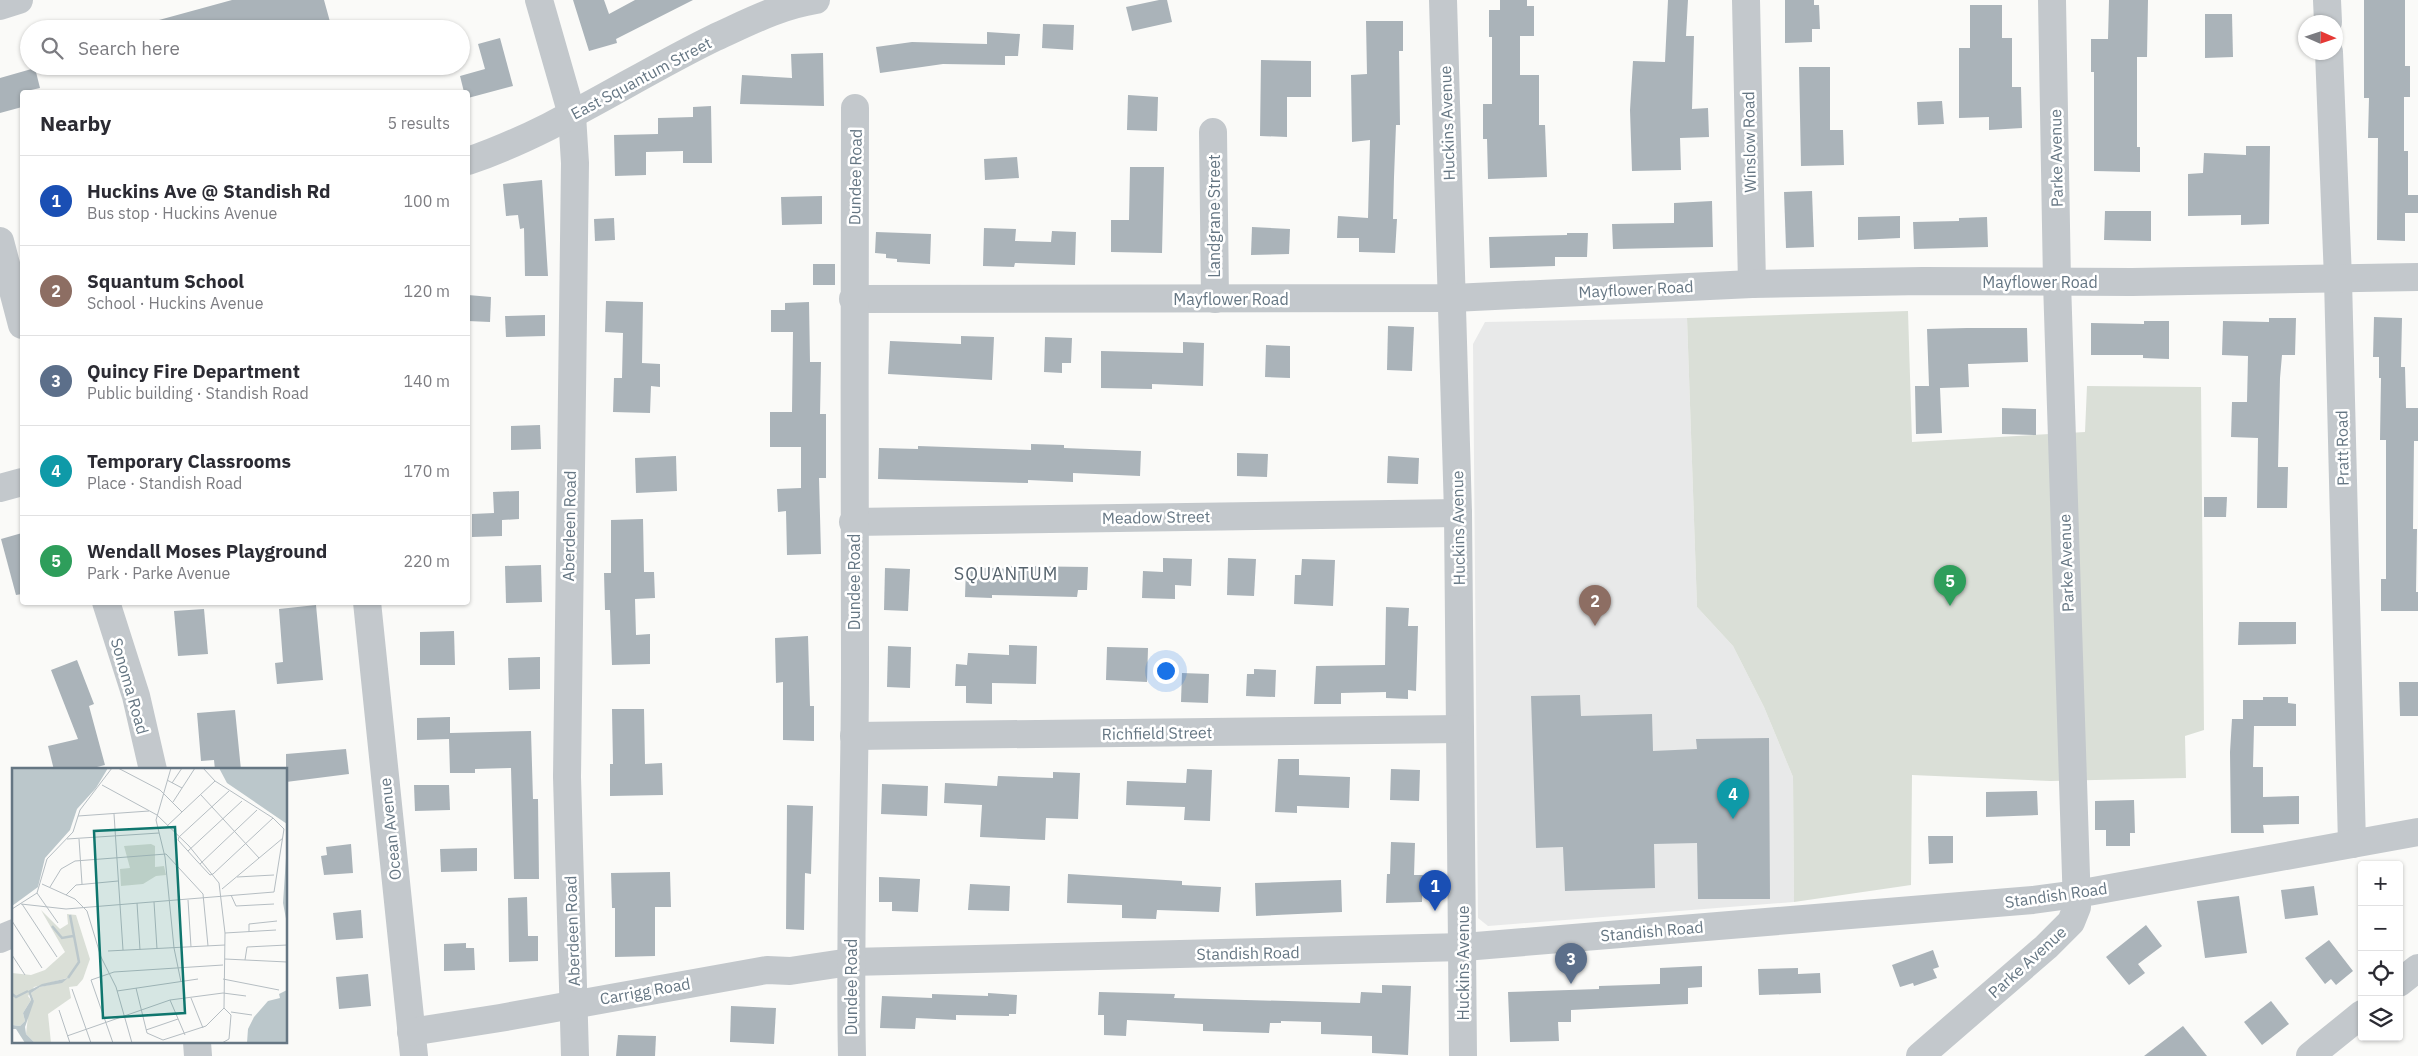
<!DOCTYPE html>
<meta charset="utf-8">
<style>
body{margin:0;font-family:"IBM Plex Sans",sans-serif;background:#f2f2f3;color:#2b2b33}
.controls{position:absolute;right:15px;bottom:15px;display:grid;overflow:hidden;border-radius:5px;box-shadow:0 1px 4px #0004}
.controls button{width:45px;height:45px;display:grid;place-items:center;padding:0;border:0;border-bottom:1px solid #e1e1e2;background:#fff;color:#2b2b33;font:25px sans-serif}
.compass{position:absolute;left:2298px;top:15px;width:45px;height:45px;border-radius:50%;background:#fff;box-shadow:0 1px 4px #0004;rotate:93deg}
.you{position:absolute;left:1165px;top:670px;width:18px;height:18px;margin:-12px;border:4px solid #fff;border-radius:50%;background:#1a73e8;box-shadow:0 0 0 8px #1a73e833}
.badge{display:grid;place-items:center;width:32px;height:32px;border-radius:50%;background:#d93025;color:#fff;font-size:16px;font-weight:700}
.pin{position:absolute;translate:-50% -41px;filter:drop-shadow(0 1px 2px #0008)}
.pin::after{content:'';position:absolute;top:26px;width:18px;height:15px;background:inherit;clip-path:polygon(0 0,100% 0,50% 100%)}
.list{margin:0;padding:0;list-style:none}
h2{display:flex;justify-content:space-between;align-items:center;height:65px;margin:0;padding:0 20px;font-size:21px}
h2 small{font-size:16px;font-weight:400;color:#7c7c81}
.list li{display:grid;grid-template-columns:32px 1fr auto;gap:15px;align-items:center;box-sizing:border-box;height:90px;padding:0 20px;border-top:1px solid #e1e1e2}
.list b{display:block;font-size:19px;white-space:nowrap}
.list p{margin:0;font-size:16px;white-space:nowrap;color:#7c7c81}
.list em{font-size:16px;font-style:normal;color:#7c7c81}
.icon{flex:none;width:28px;height:28px;fill:none;stroke:currentColor;stroke-width:2;stroke-linecap:round;stroke-linejoin:round}
.map{position:relative;flex:none;width:2418px;height:1056px;overflow:hidden}
.search{position:absolute;background:#fff;box-shadow:0 1px 4px #0004;left:20px;top:20px;width:450px;height:55px;display:flex;align-items:center;gap:12px;box-sizing:border-box;padding:0 18px;border-radius:28px;color:#7c7c81;font-size:19px}
.panel{position:absolute;background:#fff;box-shadow:0 1px 4px #0004;left:20px;top:90px;width:450px;height:515px;border-radius:5px}
.map>svg:first-child{display:block}
.built{fill:#e8e9e9}
.green{fill:#dadfd7}
.building{fill:#aab3b9}
.lines{fill:none;stroke-linecap:round;stroke-linejoin:round}
.minor{stroke:#c3c8cc;stroke-width:28}
.labels{text-anchor:middle;dominant-baseline:central;stroke-width:5;stroke-linejoin:round;paint-order:stroke}
.street-label{font-size:16px;fill:#657683;stroke:#fff}
.neighbourhood-label{font-size:18px;letter-spacing:1px;fill:#57646e;stroke:#fff}
.inset-river{fill:none;stroke:#bbc7cb;stroke-width:2.5}
.inset-road{fill:none;stroke:#b5bdc2;stroke-width:1}
.view{fill:#0f766e;fill-opacity:0.15;stroke:#0f766e;stroke-width:2.5}
.inset-edge{fill:none;stroke:#657683;stroke-width:2.5}
</style>
<div class="map">
<svg width="2418" height="1056" viewBox="0 0 2418 1056">
<rect width="100%" height="100%" fill="#fafaf8"/>
<!-- built -->
<path class="built" d="M1687,318L1697,607L1733,646L1764,707L1793,777L1794,902L1488,926L1478,918L1473,344L1485,322Z"/>
<!-- green -->
<path class="green" d="M1908,311L1912,442L2085,432L2087,386L2201,387L2204,730L2185,736L2186,778L2050,781L1912,775L1911,885L1794,902L1793,777L1764,707L1733,646L1697,607L1687,318Z"/>
<!-- building -->
<g class="building">
<path d="M232,0H324L332,29H257L256,24L239,29H149L148,23Z"/>
<path d="M573,0H604L609,14L635,0H693L616,39L617,43L589,51Z"/>
<path d="M1159,0H1167L1172,22L1132,31L1126,7Z"/>
<path d="M1500,0H1527V6H1534V36H1520V75H1539V125H1545L1547,177L1488,179L1487,139H1483V104H1492V37H1489V10H1500Z"/>
<path d="M1668,0H1688L1686,36H1694L1692,109L1708,108L1709,137L1680,138L1681,170L1632,171L1630,110L1633,61L1665,62Z"/>
<path d="M1785,0H1814V5H1819L1820,29H1812V42L1785,43Z"/>
<path d="M2109,0H2148L2147,57H2137V147H2140V172L2094,171V72H2091V39H2108Z"/>
<path d="M2364,0H2405V66H2410V97H2404V151H2408V195H2418V213H2405V241L2377,240L2378,138H2368L2369,98H2364Z"/>
<path d="M1970,5H2002V38H2012V87H2021L2022,128L1989,130V117L1959,118V48H1970Z"/>
<path d="M2205,14H2232L2233,57L2205,58Z"/>
<path d="M1366,21H1403V51H1399L1400,125H1396L1394,177L1393,219H1397L1395,253L1359,252V238H1337L1338,216L1368,218L1370,140L1352,142L1351,75L1367,74Z"/>
<path d="M1043,24L1074,25L1073,50L1042,48Z"/>
<path d="M987,32L1020,34L1018,56H1005V65L943,64L880,73L876,47L912,42L987,44Z"/>
<path d="M500,38L513,86L468,98V92H464L460,76L485,69L478,44Z"/>
<path d="M823,53L824,106L740,104L742,75L792,78L791,54Z"/>
<path d="M1261,60L1311,61V97H1287V137L1260,136Z"/>
<path d="M1799,67H1830V130H1843L1844,165L1801,166Z"/>
<path d="M35,68L40,88L22,92V107L0,113V78Z"/>
<path d="M1128,95L1158,97L1157,131L1127,130Z"/>
<path d="M1942,101L1944,124L1918,125L1917,102Z"/>
<path d="M711,106L712,163H683V151L646,152V175L615,176L614,135L658,134V118L693,117V107Z"/>
<path d="M2246,146H2270L2269,224L2241,225V215L2188,216V174L2203,173L2204,153L2246,155Z"/>
<path d="M1017,157L1019,178L985,180L984,159Z"/>
<path d="M1130,167H1164L1162,253L1111,252V220H1129Z"/>
<path d="M542,180L548,276H525L524,228L520,229L518,215L506,216L503,184Z"/>
<path d="M1812,191L1814,247L1786,248L1784,192Z"/>
<path d="M822,196V224L782,225L781,197Z"/>
<path d="M1712,201L1713,247L1613,249L1612,224L1674,223V203Z"/>
<path d="M2105,211H2151V241L2104,240Z"/>
<path d="M1900,216V238L1858,240V217Z"/>
<path d="M1987,217L1988,247L1914,249L1913,222L1959,221V218Z"/>
<path d="M614,218L615,240L595,241L594,219Z"/>
<path d="M1252,227L1290,229L1289,254L1251,255Z"/>
<path d="M984,228L1016,229L1015,241L1051,242L1052,231L1076,232L1075,265L1015,263L1014,267L983,266Z"/>
<path d="M876,232L931,234L930,264L897,262V259L886,258V254L875,253Z"/>
<path d="M1567,233H1588L1587,257H1555V266L1490,268L1489,237L1567,235Z"/>
<rect x="813" y="264" width="22" height="21"/>
<path d="M468,295L491,297L490,322L468,321Z"/>
<path d="M606,301L643,302L642,363L660,364V387L651,386L650,413L613,412L614,378H622L623,333L605,332Z"/>
<path d="M809,302L810,362H821L820,414H826V478H819L821,554L787,555L786,511L778,512L777,489L801,488V447H770V412H792L793,332H771V310H785V303Z"/>
<path d="M545,315V336L506,337L505,316Z"/>
<path d="M2374,317L2402,318L2401,367H2405L2406,408H2418V441H2414L2413,529H2417L2416,592H2418V611H2381V579H2386V440H2380L2381,378H2379V357H2373Z"/>
<path d="M2269,318H2296L2295,355H2282L2280,378L2278,467H2288L2287,508H2257L2258,438L2231,437L2232,402H2247L2248,356L2222,355L2223,321L2269,322Z"/>
<path d="M2144,321H2169V359L2143,358V355H2091V323L2144,324Z"/>
<path d="M1388,326L1414,327L1412,371L1387,370Z"/>
<path d="M1967,328H2027L2028,362L1968,364L1969,387L1940,388L1942,433L1916,434L1915,386H1929L1927,329Z"/>
<path d="M961,336L994,337L992,380L888,374L890,341L961,344Z"/>
<path d="M1045,337L1072,338L1071,363H1062V373L1044,372Z"/>
<path d="M1183,342L1204,343L1203,386L1152,384V389L1101,388V351L1183,353Z"/>
<path d="M1266,345L1290,346V378L1265,377Z"/>
<path d="M2002,408L2036,409V435L2002,434Z"/>
<path d="M540,425L541,449L511,450V426Z"/>
<path d="M1031,444L1064,445V448L1141,451L1140,476L1073,473V482L1028,480V483L878,479L879,448L918,449V446L1031,450Z"/>
<path d="M1237,453L1268,454L1267,477L1237,476Z"/>
<path d="M676,456L677,491L636,493L635,458Z"/>
<path d="M1388,456L1419,458L1418,484L1387,483Z"/>
<path d="M519,491V519L502,520V536L472,537V514L494,513L493,492Z"/>
<path d="M2204,497H2227L2226,517H2204Z"/>
<path d="M643,519L644,572H654L655,598L635,599L636,635L650,634V664L612,665L610,610H605L604,573H611V520Z"/>
<path d="M22,533V594L16,595L1,539Z"/>
<path d="M1163,558L1192,559L1191,586L1175,585V599L1142,598L1143,571L1163,572Z"/>
<path d="M1228,558L1256,559L1254,596L1227,595Z"/>
<path d="M1302,559L1335,560L1333,606L1294,604L1295,575H1301Z"/>
<path d="M541,565L542,602L506,603L505,566Z"/>
<path d="M1011,566L1088,567L1087,590H1078L1077,597L992,595V598L965,597L966,567L1011,569Z"/>
<path d="M885,568L910,569L908,611L884,610Z"/>
<path d="M316,605L323,680L277,684L275,663L283,662L279,609Z"/>
<path d="M1386,607L1409,608L1408,626H1418L1416,691L1408,690V699L1386,698V692L1341,693V704H1314L1316,666L1385,665Z"/>
<path d="M204,609L208,654L178,656L174,611Z"/>
<path d="M2239,622H2296V644L2238,645Z"/>
<path d="M454,631L455,665H420V632Z"/>
<path d="M808,636L810,706H814V741L783,740V682L776,683L775,638Z"/>
<path d="M1009,645L1037,646L1036,684L992,683V704L966,703V686H955L956,664L967,665L968,653L1009,655Z"/>
<path d="M888,646L911,647L910,688L887,687Z"/>
<path d="M1107,647L1148,648L1147,682L1106,680Z"/>
<path d="M540,657V689L509,690L508,658Z"/>
<path d="M77,660L94,704L89,706L105,765L85,770H54L48,746L78,739L51,670Z"/>
<path d="M1254,669L1276,670L1275,697L1246,696L1247,674H1254Z"/>
<path d="M1182,673L1209,674L1208,703L1181,702Z"/>
<path d="M2399,682H2418V716H2400Z"/>
<path d="M1580,695L1581,716L1652,714L1653,751L1697,749L1696,739L1769,738L1770,899H1698L1697,843L1654,844L1655,888L1565,891L1563,847L1536,848L1531,696Z"/>
<path d="M2263,697H2288V703L2296,704V726H2254L2253,767H2263V797L2299,796V824L2263,825L2264,833H2231L2230,752L2232,719H2243V700H2263Z"/>
<path d="M612,709H644L645,764L662,763L663,795L610,796V764H613Z"/>
<path d="M235,710L241,770H215L214,760L201,761L197,713Z"/>
<path d="M450,717V733L531,731L533,799H538L539,879H514L511,768L475,769V773H450L449,739L417,740V718Z"/>
<path d="M346,749L349,774L286,782V754Z"/>
<path d="M1278,759H1299V775L1350,777L1349,808L1297,806V813L1275,812Z"/>
<path d="M1187,769L1212,770L1210,821L1184,820L1185,807L1126,805L1127,781L1186,783Z"/>
<path d="M1391,769L1420,770L1419,801L1390,800Z"/>
<path d="M1053,772L1080,773L1078,819L1046,818L1045,840L980,837L982,805L944,803L945,783L997,786L998,776L1053,778Z"/>
<path d="M882,784L928,786L927,816L881,814Z"/>
<path d="M414,785H449L450,810L415,811Z"/>
<path d="M2037,791L2038,815L1986,817V792Z"/>
<path d="M2134,800L2135,833H2130V846H2106V830H2095V801Z"/>
<path d="M787,805L813,806L811,874L805,873L804,930L786,929Z"/>
<path d="M1928,836H1953V863L1929,864Z"/>
<path d="M1391,842L1415,843L1414,875H1423L1422,902L1386,903L1387,874H1390Z"/>
<path d="M351,844L353,873L324,875L321,856L327,855L326,847Z"/>
<path d="M477,848V871L441,872L440,849Z"/>
<path d="M670,872L671,907H655V956L615,957V908H612L611,873Z"/>
<path d="M1068,874L1182,881V885L1221,887L1219,912L1157,910L1156,919L1122,918V905L1067,903Z"/>
<path d="M879,877L920,879L918,912L892,911V902H879Z"/>
<path d="M1341,880L1342,912L1256,916L1255,883Z"/>
<path d="M970,884L1010,886L1009,911L968,910Z"/>
<path d="M2314,886L2318,915L2285,919L2281,890Z"/>
<path d="M2239,896L2247,953L2205,958L2197,901Z"/>
<path d="M527,897L528,936H538V961L509,962L508,898Z"/>
<path d="M361,910L363,938L336,940L333,913Z"/>
<path d="M2146,925L2162,946L2138,964L2145,973L2129,985L2106,957Z"/>
<path d="M2329,940L2353,971L2336,985L2331,979L2325,984L2305,958Z"/>
<path d="M466,943V948H474L475,970L444,971V944Z"/>
<path d="M1933,950L1939,967L1933,969L1937,978L1914,986L1913,983L1900,987L1892,965Z"/>
<path d="M1702,966V987L1688,988V1004L1571,1010V1022H1558L1559,1041L1510,1042L1508,992L1599,989V986L1660,984V968Z"/>
<path d="M1798,968V974L1820,973L1821,993L1759,995L1758,969Z"/>
<path d="M368,974L371,1006L339,1009L336,977Z"/>
<path d="M1382,985L1411,986L1408,1055L1372,1053V1036L1321,1034V1022L1281,1021V1023H1270L1269,1033L1203,1031V1024L1127,1020L1126,1036L1104,1035V1015H1098L1099,992L1175,994L1174,998L1360,1003L1361,992L1382,993Z"/>
<path d="M988,993L1017,995L1016,1014H1009V1016L956,1015V1020L916,1018L915,1029L880,1028L882,996L932,998V994L988,996Z"/>
<path d="M2271,1001L2289,1024L2262,1045L2244,1022Z"/>
<path d="M731,1006L776,1008L774,1044L730,1042Z"/>
<path d="M2183,1026L2207,1056H2144Z"/>
<path d="M618,1035L656,1036L655,1056H616Z"/>
</g>
<g class="lines">
<!-- minor -->
<g class="minor">
<path d="M539,0L572,115L575,163L567,777L575,1056"/>
<path d="M1443,0L1458,513L1463,1056"/>
<path d="M1746,0L1752,284"/>
<path d="M2327,0L2328,22"/>
<path d="M0,6L19,0"/>
<path d="M2329,52L2338,279L2352,844"/>
<path d="M1213,132L1215,299"/>
<path d="M468,161C556,131 633,77 716,37C749,22 779,6 816,0"/>
<path d="M0,241L22,325"/>
<path d="M853,299L1453,298L1752,284L1923,281L2132,282L2418,277"/>
<path d="M0,488L22,482"/>
<path d="M853,522L1458,513"/>
<path d="M106,602L136,696L153,770"/>
<path d="M367,602L414,1056"/>
<path d="M854,736L1460,729"/>
<path d="M0,939L14,933"/>
<path d="M2399,983L2418,968"/>
<path d="M411,1032L500,1018L767,970L790,971L850,962L1464,947L2033,900L2077,894L2418,832"/>
<path d="M197,1042L198,1056"/>
<path d="M852,1056C849,927 855,799 855,670C855,483 854,295 855,108"/>
<path d="M1920,1056L2046,947L2071,922L2077,907L2057,282L2052,0"/>
<path d="M2310,1056L2362,1014"/>
</g>
</g>
<g class="labels">
<!-- street labels -->
<g class="street-label">
<text transform="translate(641 78) rotate(-28)">East Squantum Street</text>
<text transform="translate(1447 123) rotate(-92)">Huckins Avenue</text>
<text transform="translate(1749 142) rotate(-91)">Winslow Road</text>
<text transform="translate(2056 158) rotate(-91)">Parke Avenue</text>
<text transform="translate(855 177) rotate(-89)">Dundee Road</text>
<text transform="translate(1214 216) rotate(-90)">Landgrane Street</text>
<text x="2040" y="282">Mayflower Road</text>
<text transform="translate(1636 289) rotate(-3)">Mayflower Road</text>
<text x="1231" y="299">Mayflower Road</text>
<text transform="translate(2342 448) rotate(-91)">Pratt Road</text>
<text transform="translate(1156 517) rotate(-1)">Meadow Street</text>
<text transform="translate(569 526) rotate(-89)">Aberdeen Road</text>
<text transform="translate(1458 528) rotate(-91)">Huckins Avenue</text>
<text transform="translate(2066 563) rotate(-92)">Parke Avenue</text>
<text transform="translate(854 582) rotate(-90)">Dundee Road</text>
<text transform="translate(130 686) rotate(74)">Sonoma Road</text>
<text transform="translate(1157 733) rotate(-1)">Richfield Street</text>
<text transform="translate(390 829) rotate(-96)">Ocean Avenue</text>
<text transform="translate(2056 895) rotate(-8)">Standish Road</text>
<text transform="translate(572 931) rotate(-92)">Aberdeen Road</text>
<text transform="translate(1652 931) rotate(-5)">Standish Road</text>
<text transform="translate(1248 953) rotate(-1)">Standish Road</text>
<text transform="translate(2027 962) rotate(-42)">Parke Avenue</text>
<text transform="translate(1463 963) rotate(-90)">Huckins Avenue</text>
<text transform="translate(851 987) rotate(-90)">Dundee Road</text>
<text transform="translate(645 991) rotate(-10)">Carrigg Road</text>
</g>
<!-- neighbourhood labels -->
<g class="neighbourhood-label">
<text x="1006" y="573">SQUANTUM</text>
</g>
</g>
<!-- overview -->
<g transform="translate(12 768)">
<rect width="275" height="275" fill="#fafaf8"/>
<path d="M139,76L143,78V99L152,98L154,107L144,108L131,116L109,118L108,101L118,100L112,78ZM29,142L48,161L56,156L55,146L64,147L78,191L71,211L65,218L57,219L59,230L36,246L39,275H23L14,266L17,240L22,233L19,225L28,219L46,215L55,210L22,219L16,228L19,232L11,245L13,253L8,258L0,257V205L19,207L33,202L53,184Z" fill="#dadfd7"/>
<path d="M0,0H96L84,20L65,41L58,62L33,90L26,119L0,138ZM207,0H275V56L215,15ZM275,75V156L271,135ZM56,210L50,215L28,219L19,225L22,233L13,259L14,266L23,275H13L4,261H0V257L8,258L13,253L11,245L19,232L16,223L30,216ZM275,222V275H235L236,261L242,249L256,233L268,230L267,226Z" fill="#bbc7cb"/>
<path class="inset-river" d="M40,158L50,170L61,168M56,210L67,194L58,147M0,226L4,229L16,223"/>
<path class="inset-road" d="M106,0L148,22L170,44M159,0L144,52L153,89L162,180L169,214M155,12L170,20M160,15L170,0M90,17L145,47L177,78L207,115L213,165L212,240L219,247L217,271L210,275M189,27L247,90M161,34L183,0M102,46L111,182M66,48L137,43M155,58L203,13M167,69L217,23M167,69L166,72L184,92L198,107L201,106M55,71L147,65M67,71L70,116M176,83L230,33M188,96L245,42M201,106L261,50M225,109L262,107M30,116L63,131L75,143L89,189L104,219L120,275M38,119L49,101L63,93L154,86L191,126L196,178M210,121L271,70M25,125L46,155M54,127L64,117L106,113M219,127L224,138L262,136M176,132L179,179M142,134L145,181M125,135L128,182M9,136L54,141L262,124L272,61L261,50L203,13L191,0M10,136L45,189M0,141L25,125L35,91L61,64L68,42L100,0M0,153L30,200M237,164V156L265,153M213,165L264,162M96,183L213,177M0,187L13,207M213,191L275,194M233,192L235,179L275,177M211,211L267,222M124,220L135,265L151,272L194,258L212,240M60,221L79,275M105,223L186,211M211,225L234,228M179,230L191,260M158,232L173,267M47,242L58,275M219,244L240,247M134,262L166,251M55,268L158,232L211,225M101,275L79,212L102,204L211,197"/>
<path class="view" d="M163,59L173,245L91,250L82,63Z"/>
<rect width="275" height="275" class="inset-edge"/>
</g>
</svg>
<div class="controls">
<button>+</button>
<button>−</button>
<button><svg class="icon" aria-label="locate" viewBox="0 0 24 24"><circle cx="12" cy="12" r="6"/><path d="M12 2v4M12 18v4M2 12h4M18 12h4"/></svg></button>
<button><svg class="icon" aria-label="layers" viewBox="0 0 24 24"><path d="M12 4l9 5-9 5-9-5zM3 14l9 5 9-5"/></svg></button>
</div>
<svg class="compass" viewBox="-18 -18 36 36"><path d="M0-13l5 13h-10z" fill="#e53935"/><path d="M0 13l5-13h-10z" fill="#7c7c81"/></svg>
<div class="you"></div>
<div class="pin badge" style="left:1435px;top:911px;background:#1a4fb4">1</div>
<div class="pin badge" style="left:1595px;top:626px;background:#8d6e63">2</div>
<div class="pin badge" style="left:1571px;top:984px;background:#5c6f8a">3</div>
<div class="pin badge" style="left:1733px;top:819px;background:#0f9aa8">4</div>
<div class="pin badge" style="left:1950px;top:606px;background:#2e9e5b">5</div>
<div class="search"><svg class="icon" aria-label="search" viewBox="0 0 24 24"><circle cx="10" cy="10" r="6"/><path d="M15 15l6 6"/></svg>Search here</div>
<section class="panel">
<h2>Nearby<small>5 results</small></h2>
<ul class="list">
<li><span class="badge" style="background:#1a4fb4">1</span><div><b>Huckins Ave @ Standish Rd</b><p>Bus stop · Huckins Avenue</p></div><em>100 m</em></li>
<li><span class="badge" style="background:#8d6e63">2</span><div><b>Squantum School</b><p>School · Huckins Avenue</p></div><em>120 m</em></li>
<li><span class="badge" style="background:#5c6f8a">3</span><div><b>Quincy Fire Department</b><p>Public building · Standish Road</p></div><em>140 m</em></li>
<li><span class="badge" style="background:#0f9aa8">4</span><div><b>Temporary Classrooms</b><p>Place · Standish Road</p></div><em>170 m</em></li>
<li><span class="badge" style="background:#2e9e5b">5</span><div><b>Wendall Moses Playground</b><p>Park · Parke Avenue</p></div><em>220 m</em></li>
</ul>
</section>
</div>
